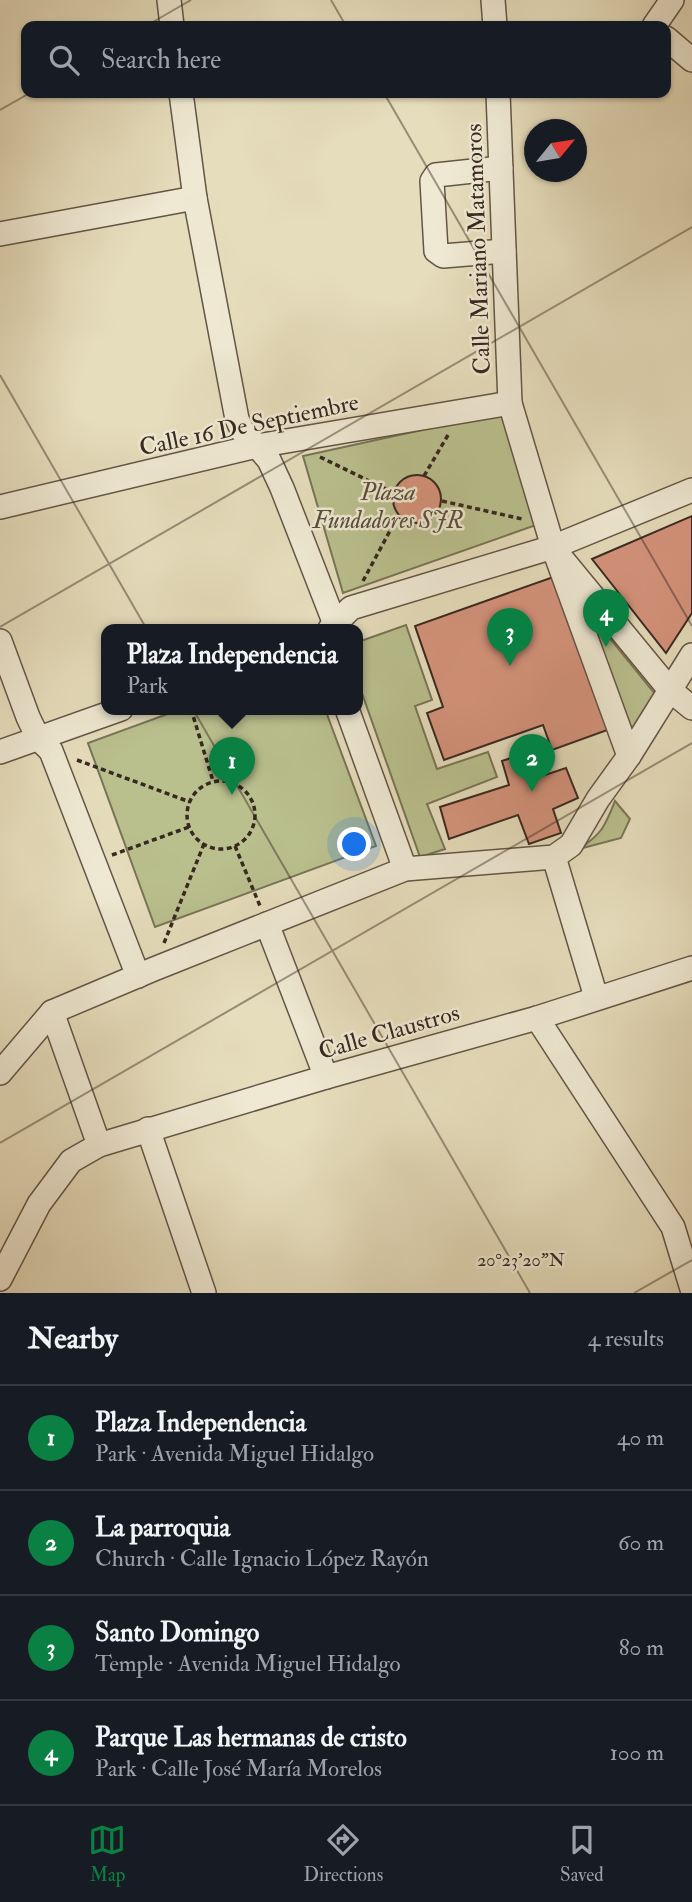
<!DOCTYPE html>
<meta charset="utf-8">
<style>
body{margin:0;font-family:"IM FELL Double Pica",serif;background:#20242c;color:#f1f3f6}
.compass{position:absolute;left:524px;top:119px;width:63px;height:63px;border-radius:50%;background:#171b24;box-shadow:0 2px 5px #0004;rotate:60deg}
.you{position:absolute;left:355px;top:845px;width:24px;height:24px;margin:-18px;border:5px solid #fff;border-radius:50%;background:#1a73e8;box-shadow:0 0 0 10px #1a73e833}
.badge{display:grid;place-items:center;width:46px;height:46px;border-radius:50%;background:#0b8043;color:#fff;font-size:23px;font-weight:700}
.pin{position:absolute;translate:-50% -58px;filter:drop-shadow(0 2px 4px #0008)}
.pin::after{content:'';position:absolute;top:37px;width:24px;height:21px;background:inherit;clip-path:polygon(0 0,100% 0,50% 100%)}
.popup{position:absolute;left:101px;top:624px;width:262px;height:91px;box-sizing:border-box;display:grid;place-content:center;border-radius:14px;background:#171b24;filter:drop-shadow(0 2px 5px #0005);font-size:23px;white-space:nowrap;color:#9ea1a6}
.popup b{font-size:26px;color:#f1f3f6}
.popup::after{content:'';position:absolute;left:50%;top:100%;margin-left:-14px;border:14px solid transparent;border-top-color:#171b24}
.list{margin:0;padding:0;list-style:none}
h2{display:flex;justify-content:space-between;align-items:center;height:91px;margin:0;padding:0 28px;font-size:30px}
h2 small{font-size:23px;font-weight:400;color:#9ea1a6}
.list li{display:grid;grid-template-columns:46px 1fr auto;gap:21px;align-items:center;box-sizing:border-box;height:105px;padding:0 28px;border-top:2px solid #363941}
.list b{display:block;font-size:26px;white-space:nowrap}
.list p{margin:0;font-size:23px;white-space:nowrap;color:#9ea1a6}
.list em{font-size:23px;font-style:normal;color:#9ea1a6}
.icon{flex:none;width:38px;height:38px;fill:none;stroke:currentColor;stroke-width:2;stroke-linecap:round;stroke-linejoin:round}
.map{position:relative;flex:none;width:692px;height:1293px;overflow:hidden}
.search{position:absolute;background:#171b24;box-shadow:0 2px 5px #0004;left:21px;right:21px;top:21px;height:77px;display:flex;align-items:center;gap:18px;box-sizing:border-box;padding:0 24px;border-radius:14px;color:#9ea1a6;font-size:26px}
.sheet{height:511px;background:#171b24}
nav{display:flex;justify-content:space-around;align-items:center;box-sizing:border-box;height:98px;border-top:2px solid #363941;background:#171b24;font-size:19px;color:#9ea1a6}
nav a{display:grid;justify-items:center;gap:4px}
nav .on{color:#0b8043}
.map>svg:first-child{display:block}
.green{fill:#b9bf8d;stroke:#787456;stroke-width:2}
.building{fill:#d5937c;stroke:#382820;stroke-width:2}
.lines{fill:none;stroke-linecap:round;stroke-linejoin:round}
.minor-casing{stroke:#645547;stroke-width:26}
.path{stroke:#382820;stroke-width:3.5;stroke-dasharray:5 3.5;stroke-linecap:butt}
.minor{stroke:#efe9d3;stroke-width:23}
.ticks{fill:none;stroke:#382820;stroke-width:2;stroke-opacity:0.45}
.labels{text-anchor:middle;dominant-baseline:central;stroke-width:5;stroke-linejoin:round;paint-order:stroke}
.street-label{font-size:24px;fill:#382820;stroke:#efe9d3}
.park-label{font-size:24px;font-style:italic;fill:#584e3b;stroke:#efe9d3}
.ticks-label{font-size:18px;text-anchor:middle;fill:#382820;stroke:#efe9d3;stroke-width:5;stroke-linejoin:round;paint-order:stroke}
</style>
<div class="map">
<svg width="692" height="1293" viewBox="0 0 692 1293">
<rect width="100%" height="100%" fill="#e6ddbc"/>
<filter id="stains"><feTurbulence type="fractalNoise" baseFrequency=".00286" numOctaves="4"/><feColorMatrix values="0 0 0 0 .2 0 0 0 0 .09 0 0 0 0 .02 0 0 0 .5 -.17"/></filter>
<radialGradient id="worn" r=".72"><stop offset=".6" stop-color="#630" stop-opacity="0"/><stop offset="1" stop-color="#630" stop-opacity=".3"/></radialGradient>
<!-- green -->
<g class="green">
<path d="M504,412L539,524L343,593L303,456Z"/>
<path d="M578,599L656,695L629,742Z"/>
<path d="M406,625L432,700L415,706L437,769L488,752L497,777L427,804L445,849L420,857L358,682V642Z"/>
<path d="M181,709H325L376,846L155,927L88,743Z"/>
<path d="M615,801L630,819L621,838L579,849C602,834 605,826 615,801Z"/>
</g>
<!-- building -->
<g class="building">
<circle cx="417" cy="499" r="24"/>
<path d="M692,516V613L666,653L592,559Z"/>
<path d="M559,575L613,728L552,750L543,725L444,760L427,713L443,707L415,626Z"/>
<path d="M533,751L542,776L566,768L578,798L553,809L561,833L529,844L518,815L449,839L440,807L509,785L502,761Z"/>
</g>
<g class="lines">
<defs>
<g id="minor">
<path d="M169,0L172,26"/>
<path d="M493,0L495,26"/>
<path d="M654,26L672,0"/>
<path d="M666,38L692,60"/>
<path d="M181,93L195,198L237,419L243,432L257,446L269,460L282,488L335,624"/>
<path d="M498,93L510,403L553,547L629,756"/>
<path d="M501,168L436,175L432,181L436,251L443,256L504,251"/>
<path d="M0,234L195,198"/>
<path d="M0,507L257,446L510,403"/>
<path d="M563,560L670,690L692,708"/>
<path d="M330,629L351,608L553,547L692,490"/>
<path d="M0,641L28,717L38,738L51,751L138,976"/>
<path d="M347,709L405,869"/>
<path d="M0,752L121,709"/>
<path d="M554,857L596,997"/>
<path d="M267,924L326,1077"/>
<path d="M52,1012L99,1145"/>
<path d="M537,1018L673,1227L692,1289"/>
<path d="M0,1073L52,1012L154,969L405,869L554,857L571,845L598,799L629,756L692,655"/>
<path d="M148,1129L204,1293"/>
<path d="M0,1279L39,1204L71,1161L99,1145L326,1077L537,1018L692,968"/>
</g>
</defs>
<!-- minor casing -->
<use href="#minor" class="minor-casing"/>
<!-- path -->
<g class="path">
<path d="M320,457L394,493"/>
<path d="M424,476L448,435"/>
<path d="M442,501L522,519"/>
<path d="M363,581L399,514"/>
<path d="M191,709L213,781"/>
<path d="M77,760L190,802"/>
<circle cx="221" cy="815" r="34"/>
<path d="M235,846L260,906"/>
<path d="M112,855L189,827"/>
<path d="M164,943L204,844"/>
</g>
<!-- minor -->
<use href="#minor" class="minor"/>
</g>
<!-- ticks -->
<path class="ticks" d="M331,0L346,26M146,26L191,0M384,93L692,626M0,110L30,93M0,375L530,1293M0,627L692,227M0,1143L692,743M634,1293L692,1260"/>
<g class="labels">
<!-- street labels -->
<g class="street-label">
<text transform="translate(478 249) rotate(-92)">Calle Mariano Matamoros</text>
<text transform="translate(249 425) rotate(-12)">Calle 16 De Septiembre</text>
<text transform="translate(389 1032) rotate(-16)">Calle Claustros</text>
</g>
<!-- park labels -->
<g class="park-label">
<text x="388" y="492">Plaza<tspan x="388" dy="28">Fundadores SJR</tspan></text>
</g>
</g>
<g class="ticks-label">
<text x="521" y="1266">20°23'20"N</text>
</g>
<rect width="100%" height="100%" filter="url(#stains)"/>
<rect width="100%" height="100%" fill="url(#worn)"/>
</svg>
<svg class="compass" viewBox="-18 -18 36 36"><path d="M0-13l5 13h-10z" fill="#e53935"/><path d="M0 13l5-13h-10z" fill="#9ea1a6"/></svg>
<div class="you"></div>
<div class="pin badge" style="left:232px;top:795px">1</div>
<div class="popup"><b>Plaza Independencia</b>Park</div>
<div class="pin badge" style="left:532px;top:792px">2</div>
<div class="pin badge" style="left:510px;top:666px">3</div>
<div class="pin badge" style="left:606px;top:647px">4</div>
<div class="search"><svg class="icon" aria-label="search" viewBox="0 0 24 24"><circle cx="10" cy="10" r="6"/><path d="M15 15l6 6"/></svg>Search here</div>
</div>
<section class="sheet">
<h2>Nearby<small>4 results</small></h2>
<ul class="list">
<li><span class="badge">1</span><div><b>Plaza Independencia</b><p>Park · Avenida Miguel Hidalgo</p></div><em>40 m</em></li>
<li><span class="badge">2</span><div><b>La parroquia</b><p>Church · Calle Ignacio López Rayón</p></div><em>60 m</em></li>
<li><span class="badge">3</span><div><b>Santo Domingo</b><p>Temple · Avenida Miguel Hidalgo</p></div><em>80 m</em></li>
<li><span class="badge">4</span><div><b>Parque Las hermanas de cristo</b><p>Park · Calle José María Morelos</p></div><em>100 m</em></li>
</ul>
</section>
<nav>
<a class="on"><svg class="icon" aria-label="map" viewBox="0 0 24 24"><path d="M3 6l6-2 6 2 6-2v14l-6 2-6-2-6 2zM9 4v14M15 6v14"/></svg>Map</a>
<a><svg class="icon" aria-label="directions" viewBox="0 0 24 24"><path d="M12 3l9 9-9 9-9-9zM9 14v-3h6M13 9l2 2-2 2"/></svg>Directions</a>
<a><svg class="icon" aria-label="saved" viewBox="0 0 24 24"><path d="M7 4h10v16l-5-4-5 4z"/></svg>Saved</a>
</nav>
